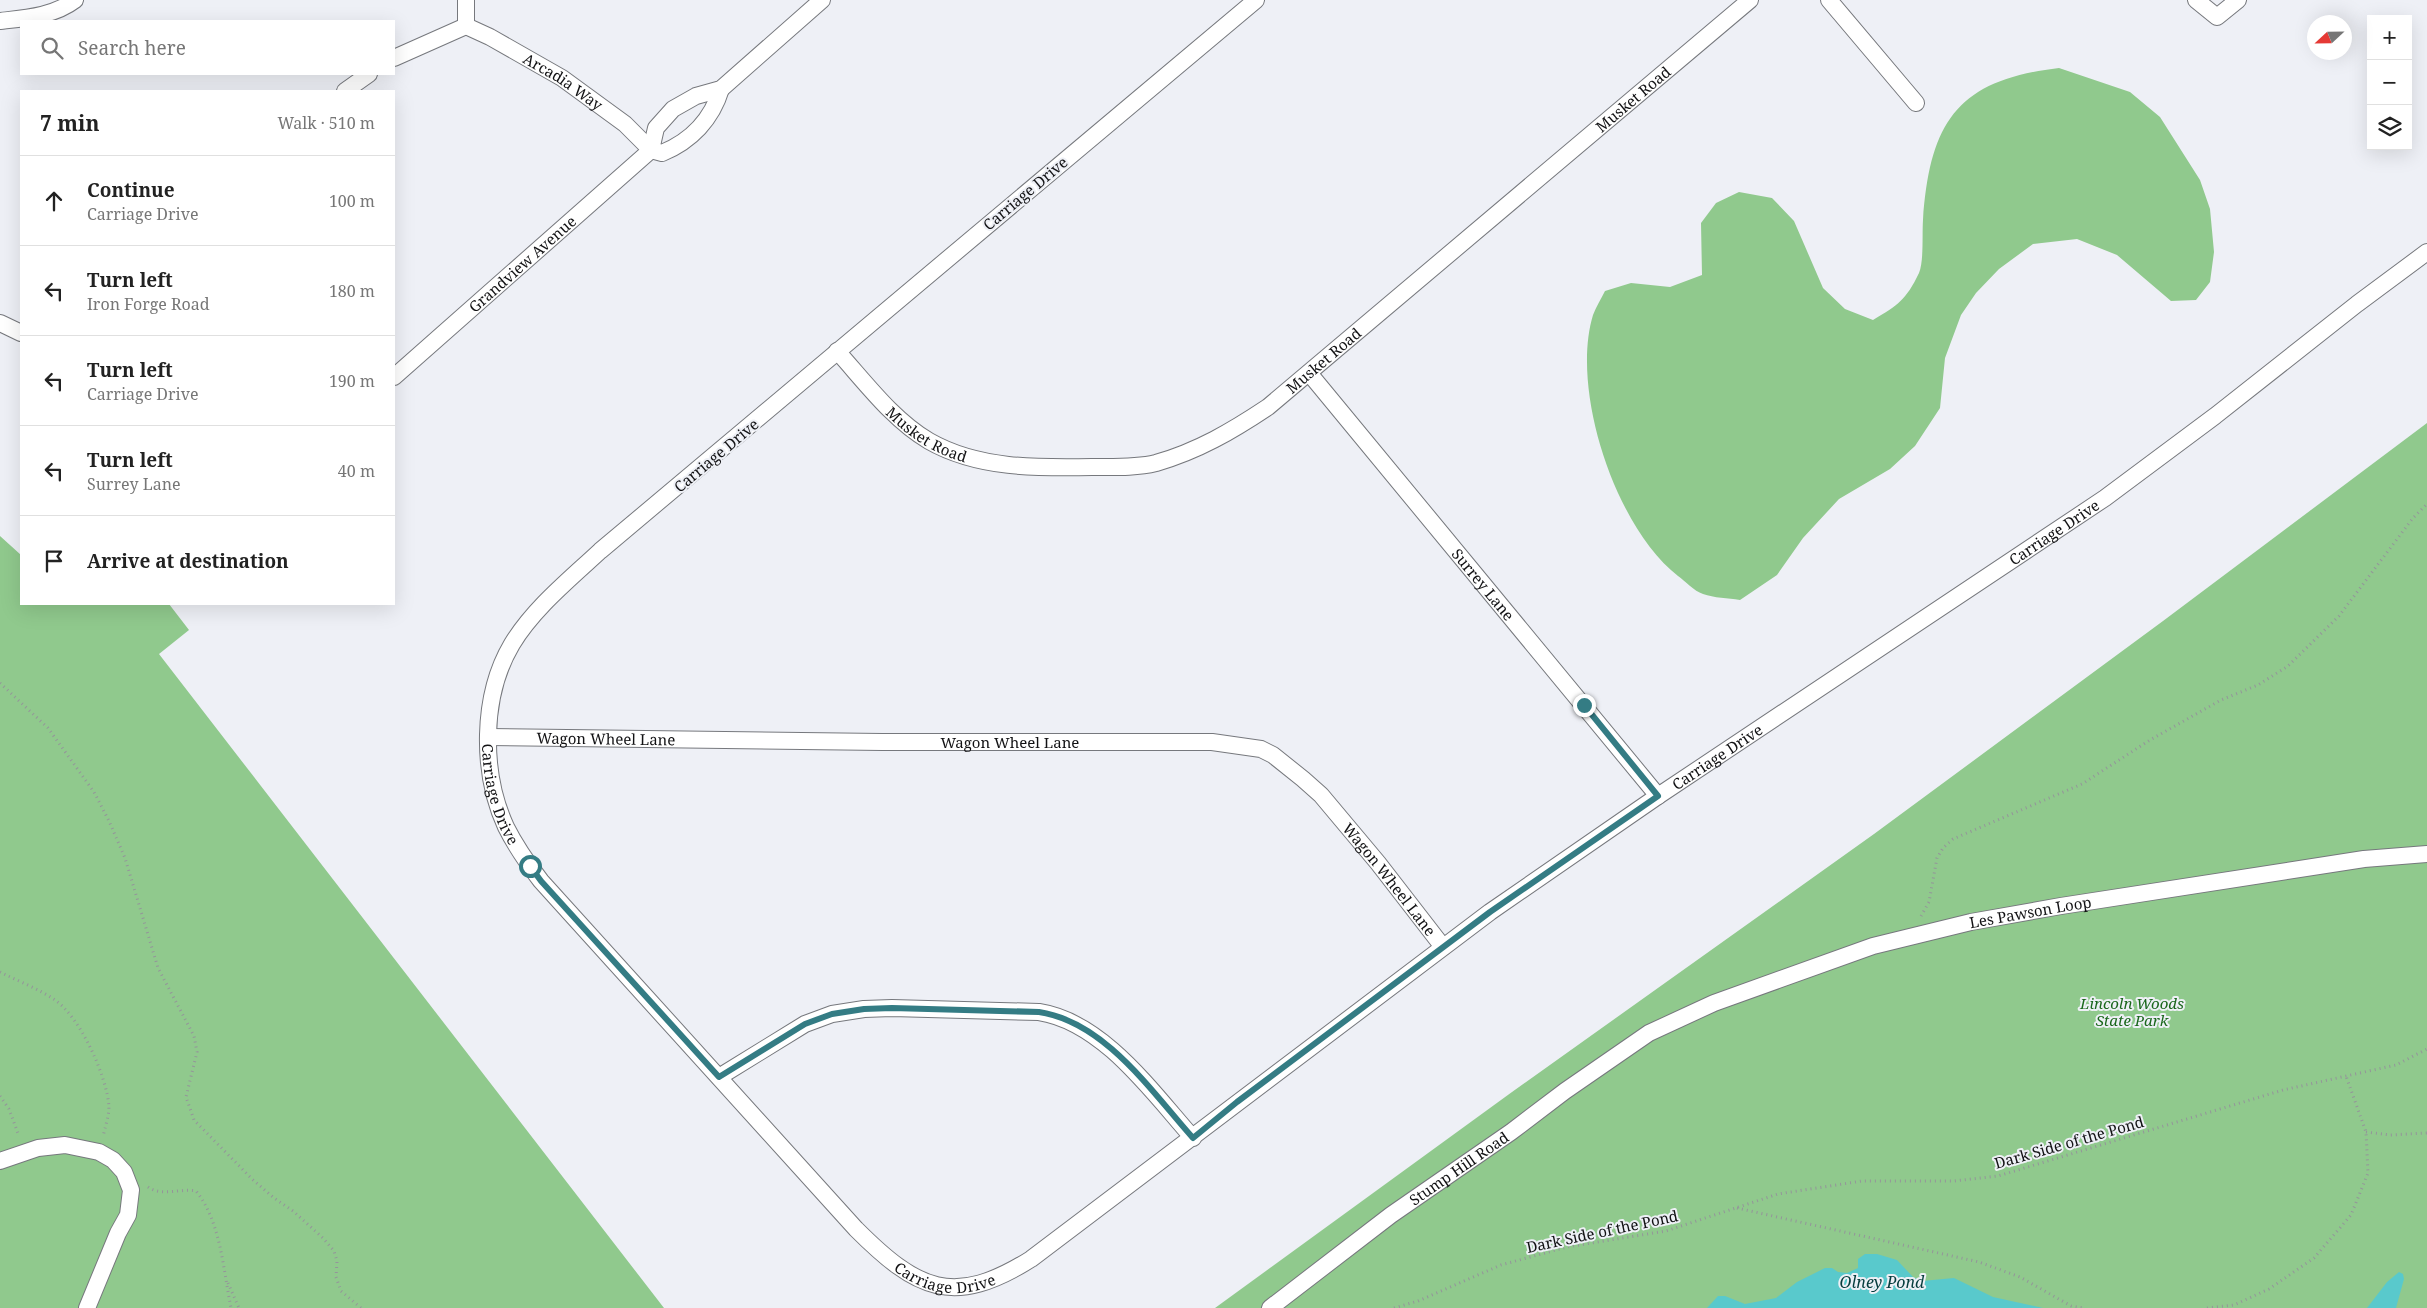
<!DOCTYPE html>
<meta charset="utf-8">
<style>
body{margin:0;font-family:"Noto Serif",serif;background:#f6f6f6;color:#222}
.controls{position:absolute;right:15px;top:15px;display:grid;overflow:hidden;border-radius:0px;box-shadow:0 5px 20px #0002}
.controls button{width:45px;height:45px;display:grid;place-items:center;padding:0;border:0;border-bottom:1px solid #e0e0e0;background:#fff;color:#222;font:25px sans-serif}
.compass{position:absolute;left:2307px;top:15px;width:45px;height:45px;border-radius:50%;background:#fff;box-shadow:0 5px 20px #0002;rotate:248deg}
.stop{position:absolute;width:15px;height:15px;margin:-11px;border:4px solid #347c84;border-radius:50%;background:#fff}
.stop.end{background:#347c84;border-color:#fff;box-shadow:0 1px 5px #0008}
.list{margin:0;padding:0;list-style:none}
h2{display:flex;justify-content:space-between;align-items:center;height:65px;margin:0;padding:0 20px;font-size:21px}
h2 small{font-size:16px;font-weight:400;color:#767676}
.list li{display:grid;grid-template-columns:32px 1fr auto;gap:15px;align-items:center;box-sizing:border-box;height:90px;padding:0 20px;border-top:1px solid #e0e0e0}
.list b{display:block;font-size:19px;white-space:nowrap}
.list p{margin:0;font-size:16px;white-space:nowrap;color:#767676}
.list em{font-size:16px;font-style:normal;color:#767676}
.icon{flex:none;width:28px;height:28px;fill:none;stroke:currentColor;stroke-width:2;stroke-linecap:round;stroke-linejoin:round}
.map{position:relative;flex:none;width:2427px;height:1308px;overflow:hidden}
.search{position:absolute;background:#fff;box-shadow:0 5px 20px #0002;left:20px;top:20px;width:375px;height:55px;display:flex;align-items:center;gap:12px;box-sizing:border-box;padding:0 18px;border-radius:0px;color:#767676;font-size:19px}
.panel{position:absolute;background:#fff;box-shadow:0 5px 20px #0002;left:20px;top:90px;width:375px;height:515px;border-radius:0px}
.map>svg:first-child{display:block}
.forest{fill:#90c98d}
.water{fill:#59c9cc}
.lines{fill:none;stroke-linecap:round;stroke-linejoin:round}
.street-casing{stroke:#76787d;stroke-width:18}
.path{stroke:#94959a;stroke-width:3;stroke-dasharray:1 4;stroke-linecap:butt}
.street{stroke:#fff;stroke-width:16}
.route{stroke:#347c84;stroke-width:6}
.labels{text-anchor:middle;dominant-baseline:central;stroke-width:4;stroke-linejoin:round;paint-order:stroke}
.street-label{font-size:15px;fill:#121214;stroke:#eef0f6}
.park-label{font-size:15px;font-style:italic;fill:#1a671c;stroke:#eef0f6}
.water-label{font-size:16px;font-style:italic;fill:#053c3d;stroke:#eef0f6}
</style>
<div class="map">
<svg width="2427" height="1308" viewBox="0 0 2427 1308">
<rect width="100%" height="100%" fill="#eef0f6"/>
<!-- forest -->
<g class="forest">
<path d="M2059,68L2130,92L2160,117L2200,180L2210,209L2214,252L2210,282L2196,300L2171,301L2117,255L2077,239L2033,244L1999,269L1976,293L1961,315L1945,358L1940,408L1915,446L1890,469L1839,499L1803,538L1777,575L1740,600C1728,598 1714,598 1703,594C1694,591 1685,581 1678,576C1616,528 1570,391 1593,315C1596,307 1601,299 1605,291L1631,283L1670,287L1702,275L1701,223L1716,203L1739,192L1772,198L1794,221L1823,288L1845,309L1873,320C1898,305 1906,300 1919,273C1924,261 1922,234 1923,220C1930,121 1958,80 2059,68Z"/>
<path d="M2427,423V1308H1215L1512,1092L1874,834L2163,621Z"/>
<path d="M0,536L21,555V604H169L189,630L159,654L664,1308H0Z"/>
</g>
<!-- water -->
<g class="water">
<path d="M1865,1254H1877L1897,1260L1913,1277L1922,1281L1954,1278L1993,1297L2043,1308H1707L1718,1296H1725L1745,1304L1776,1298L1797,1282L1825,1268H1832L1838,1272L1847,1273L1858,1268V1259Z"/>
<path d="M2399,1272L2403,1274L2404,1279L2396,1308H2367L2387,1282Z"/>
</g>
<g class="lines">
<defs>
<g id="street">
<path id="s1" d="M1256,0L600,551C569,580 534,608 512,644C481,696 481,773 506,827C516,847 528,864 541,881L856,1229C917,1290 953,1308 1031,1259L1490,912L1658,796L2105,498L2215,416L2357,304L2427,252"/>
<path d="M1829,0L1916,103"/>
<path d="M2196,0L2217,17L2238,0"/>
<path d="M0,21C26,18 54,16 75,0"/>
<path id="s2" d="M466,26L490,37L562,78L625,124L651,150L662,153C691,141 712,119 721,89"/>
<path d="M466,26V0"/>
<path d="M394,58L466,26"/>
<path d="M345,91L369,74"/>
<path d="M0,323L21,333"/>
<path id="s3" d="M837,351C865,382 893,420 929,441C978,469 1037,468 1092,467C1113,467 1136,468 1156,463C1198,451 1232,431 1268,407L1750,0"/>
<path id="s4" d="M1309,373L1658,796"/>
<path id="s5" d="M394,377L651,150L656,128L673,109L696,96L721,89L822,0"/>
<path id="s6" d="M488,737L882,742H1212L1261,749L1273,755L1303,779L1321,795L1378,863L1443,947"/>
<path d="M719,1077L805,1024L832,1014L864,1009L892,1008L1039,1012C1103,1022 1152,1092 1193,1138"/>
<path d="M0,1161L38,1148L65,1145L99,1152L113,1160L124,1172L131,1190L128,1215L118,1233L87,1308"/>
<path id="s7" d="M1270,1308L1391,1215L1511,1132L1565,1091L1649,1033L1714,1003L1873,946L1971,922L2061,906L2364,859L2427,854"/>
</g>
</defs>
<!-- street casing -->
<use href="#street" class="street-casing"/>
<!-- path -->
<g class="path">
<path d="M0,683L48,728L94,792L109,821L125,858L158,968L194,1036L197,1052L186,1097L194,1120L252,1179L274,1198L293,1211L323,1238L334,1251L337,1261L336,1277L341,1291L361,1308"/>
<path d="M1921,916L1929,902L1937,858L1943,848L1953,839L2082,784L2150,740L2221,700L2258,685L2288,666L2339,616L2413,518L2427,504"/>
<path d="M0,972C18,981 39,989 55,1000C80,1017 107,1076 109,1107C109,1116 105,1127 103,1137"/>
<path d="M0,1096L9,1109L19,1136"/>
<path d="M2366,1132L2390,1135L2427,1133"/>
<path d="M148,1187C162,1197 180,1188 196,1191C221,1222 223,1269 231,1308"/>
<path d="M1737,1208L1979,1262L2020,1277L2071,1306L2083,1308"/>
<path d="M228,1283L239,1308"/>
<path d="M1394,1308L1418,1301L1501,1265L1567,1247L1666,1231L1778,1194L1862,1181H1954L1998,1176L2283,1090L2396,1065L2427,1049"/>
<path d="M2207,1308L2234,1305L2269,1289L2314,1258L2351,1215L2368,1173L2366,1132L2346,1076"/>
</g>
<!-- street -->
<use href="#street" class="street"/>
</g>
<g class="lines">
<!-- route -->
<path class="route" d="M530,866L541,881L719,1077L805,1024L832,1014L864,1009L892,1008L1039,1012C1105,1022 1151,1091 1193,1138L1237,1102L1490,912L1658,796L1584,705"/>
</g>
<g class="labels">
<!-- street labels -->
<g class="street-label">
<text stroke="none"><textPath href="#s2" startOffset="112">Arcadia Way</textPath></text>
<text stroke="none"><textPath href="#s3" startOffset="964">Musket Road</textPath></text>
<text transform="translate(1025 193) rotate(-40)">Carriage Drive</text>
<text stroke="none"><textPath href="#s5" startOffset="171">Grandview Avenue</textPath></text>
<text stroke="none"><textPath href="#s3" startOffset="559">Musket Road</textPath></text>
<text stroke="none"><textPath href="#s3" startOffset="124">Musket Road</textPath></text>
<text transform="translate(716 455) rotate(-40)">Carriage Drive</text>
<text stroke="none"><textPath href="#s1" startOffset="3164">Carriage Drive</textPath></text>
<text stroke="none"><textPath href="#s4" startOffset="274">Surrey Lane</textPath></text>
<text stroke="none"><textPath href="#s6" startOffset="118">Wagon Wheel Lane</textPath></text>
<text stroke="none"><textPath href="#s6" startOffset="522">Wagon Wheel Lane</textPath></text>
<text stroke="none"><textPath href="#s1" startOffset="2759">Carriage Drive</textPath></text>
<text stroke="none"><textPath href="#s1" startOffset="1141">Carriage Drive</textPath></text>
<text stroke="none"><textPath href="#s6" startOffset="958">Wagon Wheel Lane</textPath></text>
<text stroke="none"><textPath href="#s7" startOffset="870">Les Pawson Loop</textPath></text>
<text transform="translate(2069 1142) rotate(-16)">Dark Side of the Pond</text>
<text stroke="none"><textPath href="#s7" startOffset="235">Stump Hill Road</textPath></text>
<text transform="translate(1602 1231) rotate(-12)">Dark Side of the Pond</text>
<text stroke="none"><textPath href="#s1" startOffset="1815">Carriage Drive</textPath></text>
</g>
<!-- park labels -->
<g class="park-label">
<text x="2132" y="1003">Lincoln Woods<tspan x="2132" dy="17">State Park</tspan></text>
</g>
<!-- water labels -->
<g class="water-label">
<text x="1882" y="1282">Olney Pond</text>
</g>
</g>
</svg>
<div class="controls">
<button>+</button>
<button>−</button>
<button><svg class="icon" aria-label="layers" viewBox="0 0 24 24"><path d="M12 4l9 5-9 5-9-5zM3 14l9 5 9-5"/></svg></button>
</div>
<svg class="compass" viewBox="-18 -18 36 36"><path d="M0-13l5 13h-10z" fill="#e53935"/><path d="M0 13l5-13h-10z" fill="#767676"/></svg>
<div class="stop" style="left:530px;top:866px"></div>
<div class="stop end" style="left:1584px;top:705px"></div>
<div class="search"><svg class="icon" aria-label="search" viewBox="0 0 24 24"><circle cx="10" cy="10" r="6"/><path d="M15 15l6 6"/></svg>Search here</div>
<section class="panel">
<h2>7 min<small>Walk · 510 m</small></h2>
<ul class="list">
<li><svg class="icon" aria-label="ahead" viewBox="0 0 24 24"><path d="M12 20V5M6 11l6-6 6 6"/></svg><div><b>Continue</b><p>Carriage Drive</p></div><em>100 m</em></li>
<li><svg class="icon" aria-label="left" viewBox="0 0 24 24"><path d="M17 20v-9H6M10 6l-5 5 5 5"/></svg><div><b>Turn left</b><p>Iron Forge Road</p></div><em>180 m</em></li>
<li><svg class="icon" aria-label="left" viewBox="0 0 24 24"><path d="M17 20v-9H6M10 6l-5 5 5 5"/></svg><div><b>Turn left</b><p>Carriage Drive</p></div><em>190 m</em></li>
<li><svg class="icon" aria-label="left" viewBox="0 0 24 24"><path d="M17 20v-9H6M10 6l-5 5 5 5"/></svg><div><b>Turn left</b><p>Surrey Lane</p></div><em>40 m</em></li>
<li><svg class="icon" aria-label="arrive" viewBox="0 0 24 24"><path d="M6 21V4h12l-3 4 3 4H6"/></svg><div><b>Arrive at destination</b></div></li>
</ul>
</section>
</div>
